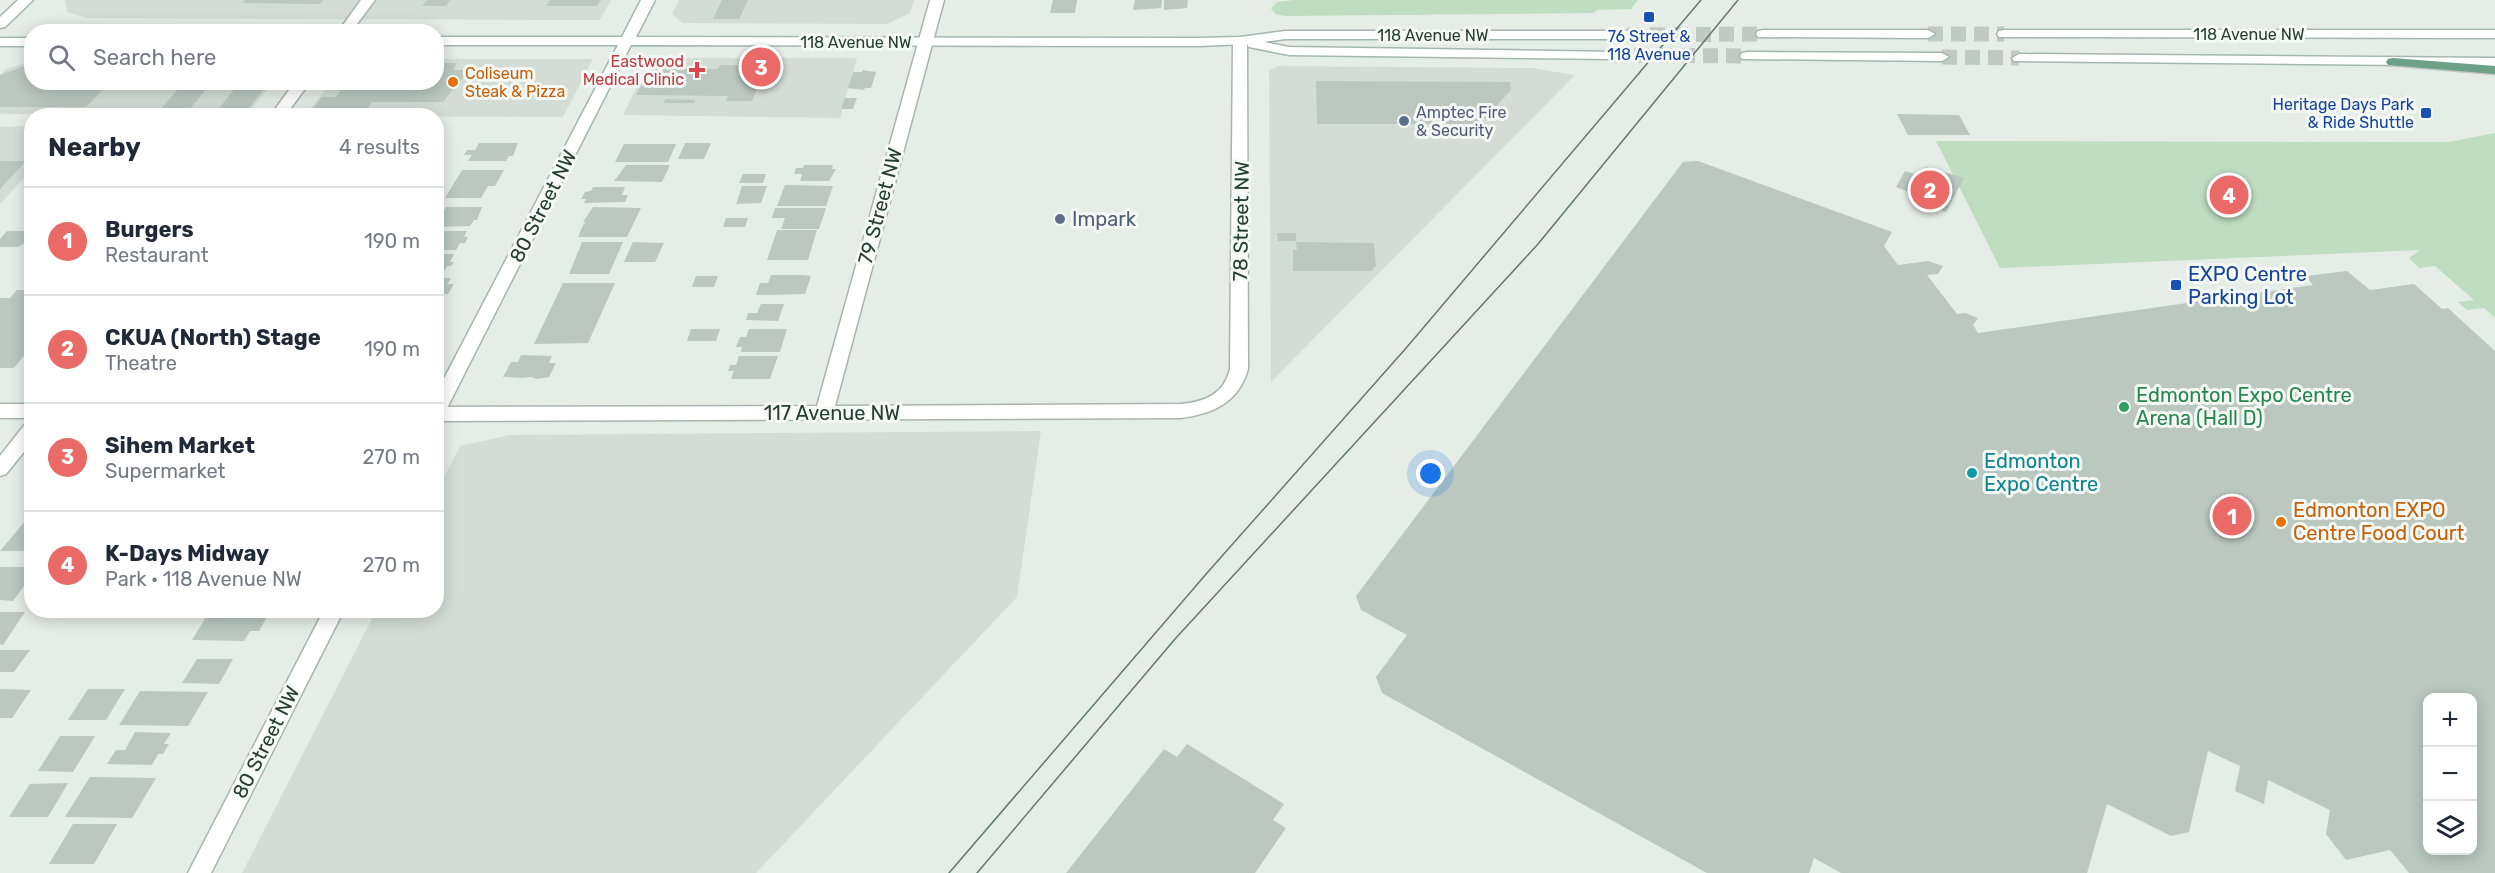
<!DOCTYPE html>
<meta charset="utf-8">
<style>
body{margin:0;font-family:Rubik,sans-serif;background:#f6f6f7;color:#1f2937}
.controls{position:absolute;right:18px;bottom:18px;display:grid;overflow:hidden;border-radius:12px;box-shadow:0 3px 15px #0003}
.controls button{width:54px;height:54px;display:grid;place-items:center;padding:0;border:0;border-bottom:2px solid #e0e1e3;background:#fff;color:#1f2937;font:30px sans-serif}
.you{position:absolute;left:1431px;top:474px;width:21px;height:21px;margin:-15px;border:4px solid #fff;border-radius:50%;background:#1a73e8;box-shadow:0 0 0 9px #1a73e833}
.badge{display:grid;place-items:center;width:39px;height:39px;border-radius:50%;background:#e96a66;color:#fff;font-size:20px;font-weight:700}
.pin{position:absolute;translate:-50% -50%;border:3px solid #fff;box-shadow:0 2px 6px #0006}
.list{margin:0;padding:0;list-style:none}
h2{display:flex;justify-content:space-between;align-items:center;height:78px;margin:0;padding:0 24px;font-size:26px}
h2 small{font-size:20px;font-weight:400;color:#747a83}
.list li{display:grid;grid-template-columns:39px 1fr auto;gap:18px;align-items:center;box-sizing:border-box;height:108px;padding:0 24px;border-top:2px solid #e0e1e3}
.list b{display:block;font-size:22px;white-space:nowrap}
.list p{margin:0;font-size:20px;white-space:nowrap;color:#747a83}
.list em{font-size:20px;font-style:normal;color:#747a83}
.icon{flex:none;width:33px;height:33px;fill:none;stroke:currentColor;stroke-width:2;stroke-linecap:round;stroke-linejoin:round}
.map{position:relative;flex:none;width:2495px;height:873px;overflow:hidden}
.search{position:absolute;background:#fff;box-shadow:0 3px 15px #0003;left:24px;top:24px;width:420px;height:66px;display:flex;align-items:center;gap:15px;box-sizing:border-box;padding:0 21px;border-radius:24px;color:#747a83;font-size:22px}
.panel{position:absolute;background:#fff;box-shadow:0 3px 15px #0003;left:24px;top:108px;width:420px;height:510px;border-radius:24px}
.map>svg:first-child{display:block}
.built{fill:#d3ddd6}
.green{fill:#bfddc1}
.building{fill:#bac8c0;fill-rule:evenodd}
.lines{fill:none;stroke-linecap:round;stroke-linejoin:round}
.secondary-tunnel{stroke:#bfcac3;stroke-width:15;stroke-dasharray:15 8;stroke-linecap:butt}
.street-casing{stroke:#a8b5ad;stroke-width:3}
.secondary-casing{stroke:#a3b8ad;stroke-width:3}
.primary-casing{stroke:#c2c9c6;stroke-width:3}
.street{fill:#fff;fill-rule:evenodd}
.secondary{fill:#fff;fill-rule:evenodd}
.primary{fill:#6ca087;fill-rule:evenodd}
.tram{stroke:#60796d;stroke-width:1.5}
.transit-dot{fill:#1a4fb4;stroke:#f5f9f6;stroke-width:2}
.health-dot{fill:#e0444e;stroke:#f5f9f6;stroke-width:2}
.food-dot{fill:#e8710a;stroke:#f5f9f6;stroke-width:2}
.service-dot{fill:#5c6f8a;stroke:#f5f9f6;stroke-width:2}
.leisure-dot{fill:#2e9e5b;stroke:#f5f9f6;stroke-width:2}
.culture-dot{fill:#0f9aa8;stroke:#f5f9f6;stroke-width:2}
.labels{text-anchor:middle;dominant-baseline:central;stroke-width:6;stroke-linejoin:round;paint-order:stroke}
.far-street-label{font-size:16px;fill:#253e32;stroke:#f5f9f6}
.far-transit-label{font-size:16px;fill:#164399;stroke:#f5f9f6}
.far-health-label{font-size:16px;fill:#be3a42;stroke:#f5f9f6;text-anchor:end}
.far-food-label{font-size:16px;fill:#c56008;stroke:#f5f9f6;text-anchor:start}
.far-service-label{font-size:16px;fill:#4e5e75;stroke:#f5f9f6;text-anchor:start}
.street-label{font-size:20px;fill:#253e32;stroke:#f5f9f6}
.service-label{font-size:20px;fill:#4e5e75;stroke:#f5f9f6;text-anchor:start}
.transit-label{font-size:20px;fill:#164399;stroke:#f5f9f6;text-anchor:start}
.leisure-label{font-size:20px;fill:#27864d;stroke:#f5f9f6;text-anchor:start}
.culture-label{font-size:20px;fill:#0d838f;stroke:#f5f9f6;text-anchor:start}
.food-label{font-size:20px;fill:#c56008;stroke:#f5f9f6;text-anchor:start}
</style>
<div class="map">
<svg width="2495" height="873" viewBox="0 0 2495 873">
<rect width="100%" height="100%" fill="#e5ede7"/>
<!-- built -->
<g class="built">
<path d="M65,0H611L600,20L87,18L67,12Z"/>
<path d="M679,0H914L910,13L887,24L683,23L672,14Z"/>
<path d="M675,58H857L840,118L623,115L645,70Z"/>
<path d="M437,59H593L563,117L305,116L330,83L436,82Z"/>
<path d="M31,61L32,82L273,83L246,115L0,114V75L6,69Z"/>
<path d="M1278,66L1532,68L1575,75L1271,382L1269,71Z"/>
<path d="M31,126V170L0,204V127Z"/>
<path d="M1041,431L1017,597L756,873H242L376,611L436,610L437,491L460,446L510,435Z"/>
</g>
<!-- green -->
<g class="green">
<path d="M1294,0H1638L1631,9L1597,10L1594,13L1285,16L1276,14L1271,9L1277,2Z"/>
<path d="M2495,133V318L2484,308L2467,310L2458,302L2474,300L2435,266L2419,268L2409,258L2420,250L2000,268L1936,141L2449,142Z"/>
</g>
<!-- building -->
<g class="building">
<path d="M245,0H323L320,4L242,3Z"/>
<path d="M427,0H450L446,6H422Z"/>
<path d="M550,0H601L597,6H546Z"/>
<path d="M722,0H748L739,19H713Z"/>
<path d="M1053,0H1077L1075,13H1050Z"/>
<path d="M1135,0H1162L1161,8L1133,10Z"/>
<path d="M1164,0H1188L1187,8L1164,10Z"/>
<path d="M32,63V82H110L86,107H0V75Z"/>
<path d="M436,63H457L453,70H465L463,73L465,75L443,102H372L365,112L311,111L322,97H336L347,82H436Z"/>
<path d="M720,65H766L752,101H726L728,96L636,95L647,73H653L655,68L718,69Z"/>
<path d="M863,70L876,72L871,88H865L864,90L848,88L853,72H862Z"/>
<path d="M1316,81L1510,82L1511,90L1480,124H1317Z"/>
<path d="M184,82H212L184,116H155Z"/>
<path d="M240,82H269L243,116H213Z"/>
<path d="M845,98H857L853,109H841Z"/>
<path d="M665,99L695,100L694,103H664Z"/>
<path d="M1897,114L1959,115L1970,135H1908Z"/>
<path d="M479,143H518L513,156H509L506,161H468L472,155H464L467,150H475Z"/>
<path d="M685,143H711L704,159H678Z"/>
<path d="M624,144H676L668,162H615Z"/>
<path d="M0,161H26L0,189Z"/>
<path d="M1698,161L1892,232L1884,246L1898,265L1928,261L1943,266L1938,274L1927,275L1957,314L1965,313L1978,318L1973,325L1978,333L2313,285L2306,276L2347,271L2370,290L2414,284L2442,309L2448,308L2495,351V873H2409L2390,850L2346,860L2326,834L2330,810L2268,780L2264,804L2235,791L2240,766L2208,751L2189,832L2171,836L2107,804L2087,873H1841L1814,858L1809,873H1707L1382,693L1376,677L1407,635L1361,610L1356,596L1683,162ZM2428,698H2472V850H2428Z"/>
<path d="M626,165H670L662,182L614,181Z"/>
<path d="M804,165H833L832,169H836L829,181H800L802,174H794L796,168H803Z"/>
<path d="M1925,167L1964,178L1946,212L1921,202L1909,196L1911,193L1896,187L1905,171L1920,176Z"/>
<path d="M462,170H504L495,186H488L481,198H445Z"/>
<path d="M743,174H766L763,183H739Z"/>
<path d="M785,185L833,186L826,206H777Z"/>
<path d="M742,186H767L761,203L736,204Z"/>
<path d="M593,187H625L622,195H628L625,202L584,203L586,199H581L585,192L591,191Z"/>
<path d="M446,207H482L477,220H474L470,226L436,227V215H442Z"/>
<path d="M593,207L641,208L627,237H578L583,225L586,222H583Z"/>
<path d="M775,208H826L819,229H781L785,218H772Z"/>
<path d="M726,218H748L745,227H723Z"/>
<path d="M777,230H817L808,260H767Z"/>
<path d="M7,231H32L29,234H32V239L18,247H0V239Z"/>
<path d="M439,231H467L464,237H468L465,243H460L456,250H436V235Z"/>
<path d="M1277,233H1296V241H1278Z"/>
<path d="M582,242H623L609,274H569Z"/>
<path d="M633,242L664,243L655,262H624Z"/>
<path d="M1296,242L1374,243L1376,266L1371,271H1293V250H1297Z"/>
<path d="M436,254H454L450,262H454L451,266H447L443,273H436Z"/>
<path d="M771,275H804L811,276L805,294L756,295L760,283H768Z"/>
<path d="M696,276H718L714,287H692Z"/>
<path d="M436,278H451L447,284H454L448,294H436Z"/>
<path d="M563,283H615L588,343L534,344Z"/>
<path d="M17,290H32V346L14,368H0V298H10Z"/>
<path d="M761,304H784L778,321L746,320L748,313H757Z"/>
<path d="M691,329H720L716,341H687Z"/>
<path d="M749,329H787L780,352H741L742,347H736L740,337H746Z"/>
<path d="M521,355L552,356L549,363H556L549,377L537,379L531,377L522,378L503,377L511,362H518Z"/>
<path d="M739,356H778L770,379H731L734,371H728L730,365H736Z"/>
<path d="M32,509V551H0L26,520H23Z"/>
<path d="M0,567H32V575L13,601L0,600Z"/>
<path d="M0,612H25L3,645L0,644Z"/>
<path d="M209,612L269,613L259,631H250L244,641L192,640Z"/>
<path d="M0,650H30L14,672H0Z"/>
<path d="M197,659H233L219,684L182,683Z"/>
<path d="M0,689L31,690L12,718H0Z"/>
<path d="M88,689H125L106,720H68Z"/>
<path d="M140,691L208,692L188,726L119,725Z"/>
<path d="M135,732L171,733L164,744H169L163,754H158L152,765L107,764L116,750H125Z"/>
<path d="M60,736H95L73,772L38,771Z"/>
<path d="M1187,744L1284,804L1273,820L1286,828L1255,873H1066L1164,749L1177,757Z"/>
<path d="M90,777L156,778L132,818L65,817Z"/>
<path d="M68,783L48,817H9L30,784Z"/>
<path d="M73,824H117L94,864H49Z"/>
</g>
<g class="lines">
<!-- secondary-tunnel -->
<g class="secondary-tunnel">
<path d="M1928,34H2004"/>
<path d="M1627,35L1763,34"/>
<path d="M1611,55L1747,56"/>
<path d="M1942,57L2019,58"/>
</g>
<defs>
<g id="street">
<path d="M361,0H375L351,32H338Z"/>
<path d="M930,0H944L835,406L1181,404C1205,402 1224,394 1230,369L1233,41L1240,37L1247,41L1248,369C1239,402 1213,414 1181,418L436,421V407L817,406Z"/>
<path d="M295,82H310L285,116H270Z"/>
<rect x="0" y="404" width="32" height="14"/>
<path d="M32,421V442L6,474L0,476V456L26,423Z"/>
</g>
<g id="secondary">
<path d="M18,0H33L5,27L0,28V17Z"/>
<path d="M641,0H655L636,37L1198,38L1240,37L1285,31H1627L1634,35L1627,39H1285L1264,42L1289,47L1616,52L1618,55L1616,58L1611,59L1289,55L1249,47L1247,44L1198,46L631,45L445,412L442,417L436,418V394L618,45H436V37H622Z"/>
<path d="M1763,30H1928L1935,34L1928,38L1758,37L1756,34L1758,31Z"/>
<path d="M2004,30H2495V38L1999,37L1997,34L1999,31Z"/>
<rect x="0" y="38" width="32" height="8"/>
<path d="M1747,52L1942,53L1949,57L1942,61L1742,59L1740,56L1742,53Z"/>
<path d="M2019,54L2495,58V66L2014,61L2012,58Z"/>
<path d="M324,610H344L211,873H188Z"/>
</g>
<path id="primary" d="M2393,58L2495,66V74L2388,65L2386,62L2388,59Z"/>
</defs>
<!-- street casing -->
<use href="#street" class="street-casing"/>
<!-- secondary casing -->
<use href="#secondary" class="secondary-casing"/>
<!-- primary casing -->
<use href="#primary" class="primary-casing"/>
<!-- street -->
<use href="#street" class="street"/>
<!-- secondary -->
<use href="#secondary" class="secondary"/>
<!-- primary -->
<use href="#primary" class="primary"/>
<!-- tram -->
<g class="tram">
<path d="M949,873L1207,573L1407,347L1701,0"/>
<path d="M977,873L1175,639L1538,244L1738,0"/>
</g>
</g>
<!-- markers -->
<g class="transit-dot">
<rect x="1643" y="11" width="12" height="12" rx="3"/>
<rect x="2420" y="107" width="12" height="12" rx="3"/>
<rect x="2170" y="279" width="12" height="12" rx="3"/>
</g>
<path class="health-dot" d="M694 61h6v6h6v6h-6v6h-6v-6h-6v-6h6z"/>
<g class="food-dot">
<circle cx="453" cy="82" r="6"/>
<circle cx="2281" cy="522" r="6"/>
</g>
<g class="service-dot">
<circle cx="1404" cy="121" r="6"/>
<circle cx="1060" cy="219" r="6"/>
</g>
<circle class="leisure-dot" cx="2124" cy="407" r="6"/>
<circle class="culture-dot" cx="1972" cy="473" r="6"/>
<g class="labels">
<!-- far-street labels -->
<g class="far-street-label">
<text x="2249" y="34">118 Avenue NW</text>
<text x="1433" y="35">118 Avenue NW</text>
<text x="856" y="42">118 Avenue NW</text>
</g>
<!-- far-transit labels -->
<g class="far-transit-label">
<text x="1649" y="36">76 Street &amp;<tspan x="1649" dy="18">118 Avenue</tspan></text>
<text x="2414" y="104" text-anchor="end">Heritage Days Park<tspan x="2414" dy="18">&amp; Ride Shuttle</tspan></text>
</g>
<!-- far-health labels -->
<g class="far-health-label">
<text x="684" y="61">Eastwood<tspan x="684" dy="18">Medical Clinic</tspan></text>
</g>
<!-- far-food labels -->
<g class="far-food-label">
<text x="465" y="73">Coliseum<tspan x="465" dy="18">Steak &amp; Pizza</tspan></text>
</g>
<!-- far-service labels -->
<g class="far-service-label">
<text x="1416" y="112">Amptec Fire<tspan x="1416" dy="18">&amp; Security</tspan></text>
</g>
<!-- street labels -->
<g class="street-label">
<text transform="translate(543 206) rotate(-63)">80 Street NW</text>
<text transform="translate(880 206) rotate(-75)">79 Street NW</text>
<text transform="translate(1241 221) rotate(-89)">78 Street NW</text>
<text x="832" y="413">117 Avenue NW</text>
<text transform="translate(266 742) rotate(-63)">80 Street NW</text>
</g>
<!-- service labels -->
<g class="service-label">
<text x="1072" y="219">Impark</text>
</g>
<!-- transit labels -->
<g class="transit-label">
<text x="2188" y="274">EXPO Centre<tspan x="2188" dy="23">Parking Lot</tspan></text>
</g>
<!-- leisure labels -->
<g class="leisure-label">
<text x="2136" y="395">Edmonton Expo Centre<tspan x="2136" dy="23">Arena (Hall D)</tspan></text>
</g>
<!-- culture labels -->
<g class="culture-label">
<text x="1984" y="461">Edmonton<tspan x="1984" dy="23">Expo Centre</tspan></text>
</g>
<!-- food labels -->
<g class="food-label">
<text x="2293" y="510">Edmonton EXPO<tspan x="2293" dy="23">Centre Food Court</tspan></text>
</g>
</g>
</svg>
<div class="controls">
<button>+</button>
<button>−</button>
<button><svg class="icon" aria-label="layers" viewBox="0 0 24 24"><path d="M12 4l9 5-9 5-9-5zM3 14l9 5 9-5"/></svg></button>
</div>
<div class="you"></div>
<div class="pin badge" style="left:2232px;top:516px">1</div>
<div class="pin badge" style="left:1930px;top:190px">2</div>
<div class="pin badge" style="left:761px;top:67px">3</div>
<div class="pin badge" style="left:2229px;top:195px">4</div>
<div class="search"><svg class="icon" aria-label="search" viewBox="0 0 24 24"><circle cx="10" cy="10" r="6"/><path d="M15 15l6 6"/></svg>Search here</div>
<section class="panel">
<h2>Nearby<small>4 results</small></h2>
<ul class="list">
<li><span class="badge">1</span><div><b>Burgers</b><p>Restaurant</p></div><em>190 m</em></li>
<li><span class="badge">2</span><div><b>CKUA (North) Stage</b><p>Theatre</p></div><em>190 m</em></li>
<li><span class="badge">3</span><div><b>Sihem Market</b><p>Supermarket</p></div><em>270 m</em></li>
<li><span class="badge">4</span><div><b>K-Days Midway</b><p>Park · 118 Avenue NW</p></div><em>270 m</em></li>
</ul>
</section>
</div>
